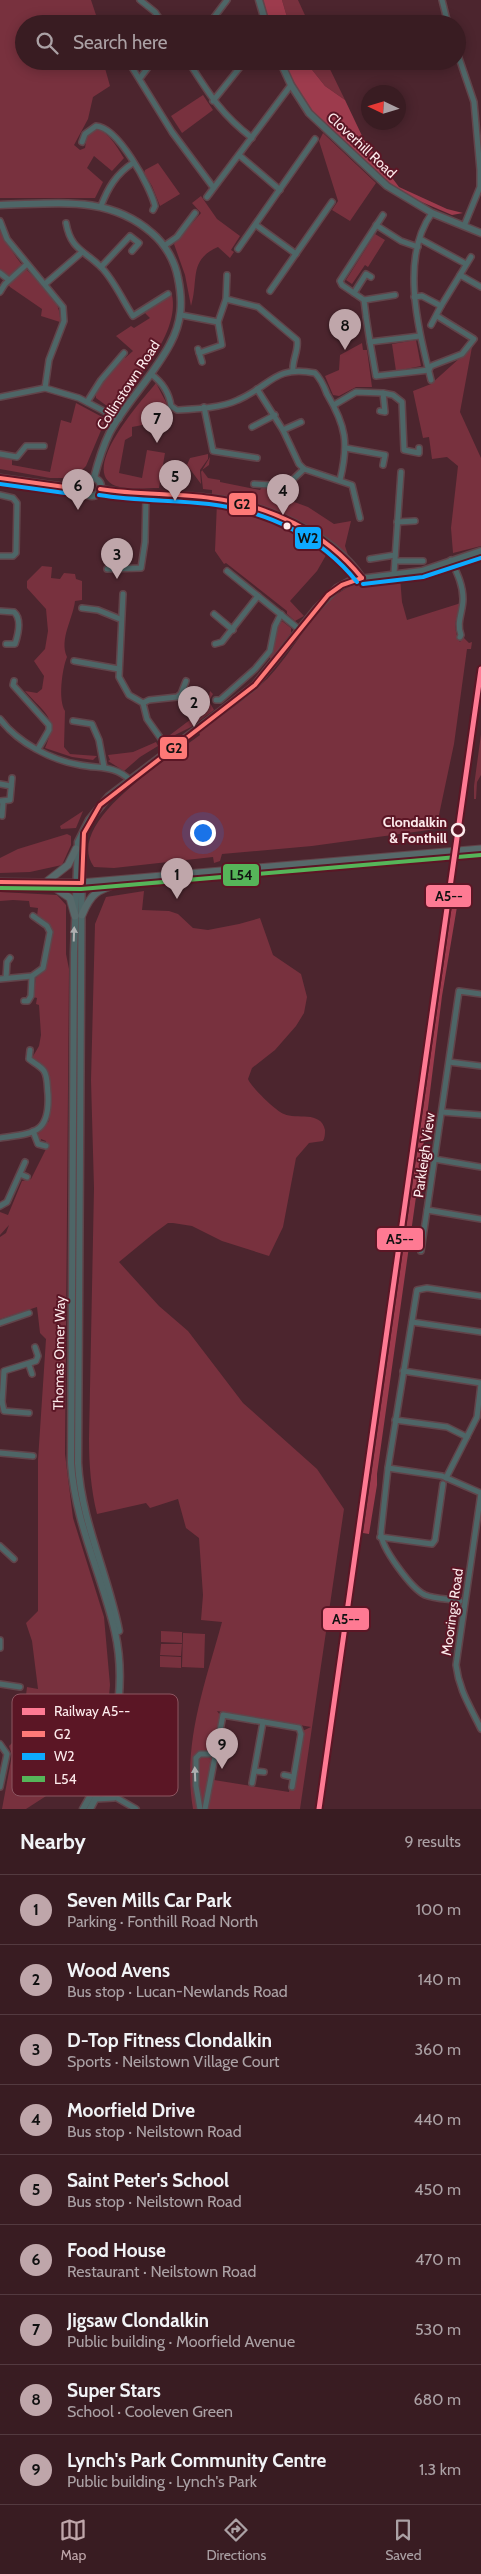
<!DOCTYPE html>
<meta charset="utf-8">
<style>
body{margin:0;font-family:Cabin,sans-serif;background:#44292f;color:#f1f3f6}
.compass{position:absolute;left:361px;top:85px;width:45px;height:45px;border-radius:50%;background:#391c22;box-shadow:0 2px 12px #0003;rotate:274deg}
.you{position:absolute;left:202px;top:832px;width:18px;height:18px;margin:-12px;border:4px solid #fff;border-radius:50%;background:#1a73e8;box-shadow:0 0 0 8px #1a73e833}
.badge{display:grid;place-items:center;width:32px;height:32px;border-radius:50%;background:#bfa6aa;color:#111;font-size:16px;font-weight:700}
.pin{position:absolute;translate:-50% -41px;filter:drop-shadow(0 1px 2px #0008)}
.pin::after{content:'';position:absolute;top:26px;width:18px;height:15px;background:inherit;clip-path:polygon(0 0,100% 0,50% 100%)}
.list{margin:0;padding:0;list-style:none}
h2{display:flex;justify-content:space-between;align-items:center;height:65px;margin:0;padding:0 20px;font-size:21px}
h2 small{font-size:16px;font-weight:400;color:#aba1a5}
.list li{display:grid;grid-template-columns:32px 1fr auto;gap:15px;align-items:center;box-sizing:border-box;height:70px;padding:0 20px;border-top:1px solid #533a40}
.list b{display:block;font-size:19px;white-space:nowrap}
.list p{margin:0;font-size:16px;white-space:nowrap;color:#aba1a5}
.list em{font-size:16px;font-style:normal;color:#aba1a5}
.icon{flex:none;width:28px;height:28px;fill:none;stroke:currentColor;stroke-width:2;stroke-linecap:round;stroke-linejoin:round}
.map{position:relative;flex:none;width:481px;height:1809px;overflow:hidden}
.search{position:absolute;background:#391c22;box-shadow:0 2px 12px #0003;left:15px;right:15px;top:15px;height:55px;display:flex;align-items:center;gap:12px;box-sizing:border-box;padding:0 18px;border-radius:28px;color:#aba1a5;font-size:19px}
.sheet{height:695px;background:#391c22}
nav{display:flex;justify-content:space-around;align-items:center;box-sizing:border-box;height:70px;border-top:1px solid #533a40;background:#391c22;font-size:14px;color:#aba1a5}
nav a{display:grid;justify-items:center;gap:2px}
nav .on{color:#bfa6aa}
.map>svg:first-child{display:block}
.green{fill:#78313e;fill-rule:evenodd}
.forest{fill:#9d3b4d}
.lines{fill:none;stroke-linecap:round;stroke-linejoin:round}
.minor-casing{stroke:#61444a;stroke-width:8}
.tertiary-casing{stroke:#61444a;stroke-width:9}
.secondary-casing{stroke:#61444a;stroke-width:9}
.minor{stroke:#4e6667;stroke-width:5}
.tertiary{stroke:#4e6667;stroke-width:6}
.secondary{stroke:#57696a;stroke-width:7}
.bus-1-casing{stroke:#5b1625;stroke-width:8}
.bus-2-casing{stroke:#5b1625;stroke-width:8}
.bus-3-casing{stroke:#5b1625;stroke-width:8}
.bus-1{stroke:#fe7977;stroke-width:4}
.bus-2{stroke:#0daaff;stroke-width:4}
.bus-3{stroke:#56b559;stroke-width:4}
.rail-1-casing{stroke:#5b1625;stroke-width:9}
.rail-1{stroke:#fe7a93;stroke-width:5}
.oneway{fill:#aeafb0}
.bus-dot{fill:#fdebec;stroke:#5b1625;stroke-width:2}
.stop-dot{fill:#5b1625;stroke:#fdebec;stroke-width:2.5}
.labels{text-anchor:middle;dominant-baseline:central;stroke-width:4;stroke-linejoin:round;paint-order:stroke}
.street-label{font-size:14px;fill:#fdebec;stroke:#5b1625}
.stop-label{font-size:14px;font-weight:bold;fill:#fdebec;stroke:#5b1625;text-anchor:end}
.key{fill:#5b1625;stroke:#8c5661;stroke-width:1}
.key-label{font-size:14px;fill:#fdebec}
.line-badge{stroke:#5b1625;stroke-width:2}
.pale-badge-label{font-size:14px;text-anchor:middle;font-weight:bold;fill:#111}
</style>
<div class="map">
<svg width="481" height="1809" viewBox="0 0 481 1809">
<rect width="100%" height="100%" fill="#4c252e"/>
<!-- green -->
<g class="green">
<path d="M0,0H91L99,24H24V61H103L110,86L93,97L88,119L74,145L80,150L85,148L87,135L95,128C109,132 117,147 124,158L112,171L94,156L87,168L103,182L95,198H0Z"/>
<path d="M282,0H298L309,24H289Z"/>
<path d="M305,61H326L345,100L325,86Z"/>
<path d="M203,95L213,110L182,133L171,116Z"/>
<path d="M323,133L376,183L350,221L332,210L338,201L319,141Z"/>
<path d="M158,163L180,194L160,206L152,186L144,173L145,170Z"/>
<path d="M201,196L217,219L240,236L231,250L234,252L230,258L218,247C188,260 199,280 191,306L185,275L174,244L201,213L192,203Z"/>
<path d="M0,231C7,243 15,257 24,267C39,283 62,298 60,322L41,316L42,309L10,287L0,271Z"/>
<path d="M375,234L385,240L368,267L365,265L352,284L346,280Z"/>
<path d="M172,295C180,333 137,379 116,407L107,406L96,398V393L120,357L125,358L133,351L116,336L131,326L134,328L150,318L144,312Z"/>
<path d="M416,340L421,366L396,371L392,344Z"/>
<path d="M362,343L363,350H367L372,387H356L339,396L333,395L325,376L339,370L340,355Z"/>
<path d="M472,347L460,412L481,458V546L453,553L451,528L458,466L447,457L432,459L429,437L423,438L413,391L431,384Z"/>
<path d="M156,383L167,404L153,423L132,427V436L125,440L119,473L142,478L147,450L165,453L159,488C147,488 128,490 116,486C77,471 143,399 156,383Z"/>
<path d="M76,403L104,418L105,421L86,466L74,478H50L0,469V455L12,458V465L50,472L61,420L71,423Z"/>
<path d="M208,454V459L200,470L201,484L187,465L190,458Z"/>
<path d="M210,457L209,465L202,470L208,478L220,480V482L260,490L263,486L276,489V497L283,502L286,499L308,507L334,524L351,521L345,546L348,555C312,527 257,502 212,495V490L203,489L201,472Z"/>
<path d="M217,502C257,512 297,523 329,550L317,571L290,601L304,616L295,621L287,614V611L226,563L224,564L215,551Z"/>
<path d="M42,566L52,567L51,578L60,579L64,573L75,574L76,579L82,581V600L75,601C73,619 59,639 67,657C62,669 58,700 65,711L64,747L70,754L97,756L93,760L72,757L45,748C59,717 45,714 25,691L37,693L42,689L44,676L34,661L45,649L48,631L46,609L27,588V581Z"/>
<path d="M400,577L402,602L407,620L461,603C456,618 452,628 460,642L463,637L469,643L472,642L471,649H467L454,744L436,829L312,846L222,854L220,861L214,863L213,857L114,868L94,867C62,823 171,757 200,735L199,732C222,715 248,698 268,678C312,631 322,574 400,577Z"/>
<path d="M282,621L291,628V633L271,659L269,657C278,645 274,630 282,621Z"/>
<path d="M210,691L213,694L209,701L214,710L191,727L167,739L166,738L207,707Z"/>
<path d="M481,734V775L477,782L476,799H474V786Z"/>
<path d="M156,742L158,746L140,757L124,771L108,761L110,760L108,755L133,752Z"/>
<path d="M83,811L76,828L61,829L60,826Z"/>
<path d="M67,834L71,836V845L62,865L30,872L0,873V858L18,849Z"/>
<path d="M144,891L142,910L169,911L178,914L193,928L208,930L239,924L260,918L273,955L301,974L307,997L304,1013L296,1026L275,1050L252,1068L248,1079C251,1087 276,1111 284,1114C296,1120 321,1110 325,1130C325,1134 325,1137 323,1141L309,1143L296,1158L283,1227L269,1256L222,1241L192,1226L173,1223H168L153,1234L119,1262L159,1306L188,1331L243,1403L317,1469L344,1509L300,1809H193C182,1744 205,1684 222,1622L201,1620L203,1595L199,1538L186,1528L178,1499L150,1508L146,1503L97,1514C91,1489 89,1465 89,1439L94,1188L91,1080L95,924L106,897ZM217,1711L311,1727L298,1733L289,1792L214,1780L223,1719Z"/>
<path d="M0,892L57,895L66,905V954L69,969L65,1454L73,1518L104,1617L110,1685L105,1739L91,1767L26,1809H2L12,1755L9,1746L14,1741L21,1694L26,1695L27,1687L38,1689L32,1641L26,1623L38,1611V1460L46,1339L40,1333L37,1307L0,1319V1237L6,1233L9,1225L0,1235V1212L8,1215L22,1181L31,1179L46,1149V1141L41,1139L40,1142L37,1135L49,1121L51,1104L47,1072L32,1058L39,1046L41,1035L39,1005L36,1004L37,998L33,997L36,978L46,967L52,931L48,923L37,916L38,908L30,907L29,901L13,900L0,901Z"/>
<path d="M161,1631L182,1632V1643L161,1642Z"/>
<path d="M183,1633L205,1634L204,1668L182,1667Z"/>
<path d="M161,1644H182L181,1656L160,1655Z"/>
<path d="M160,1656L181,1657V1668L160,1667Z"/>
</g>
<!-- forest -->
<g class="forest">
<path d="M263,0H282L289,24H270Z"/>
<path d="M284,61H305L325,86L345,100L364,140L399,187L447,209L463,213L452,215L410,197L387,183L311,111L294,83Z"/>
<path d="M460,889L442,996L424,1140L377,1474V1485L369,1534L363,1533L451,912L455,893Z"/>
</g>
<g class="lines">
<defs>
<g id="minor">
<path d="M140,0L155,12L163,24"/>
<path d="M442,0L448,24"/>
<path d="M209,24L227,0"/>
<path d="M457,52L474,102L480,170V187L464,226"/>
<path d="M128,61L172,132L213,187"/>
<path d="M188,61C209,94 221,114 252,138"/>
<path d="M140,78L153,61"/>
<path d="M213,101L245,61"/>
<path d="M82,142L85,134L96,126C118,127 150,186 155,206L153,210"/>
<path d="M239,155L280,190"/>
<path d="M207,197L291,85"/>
<path d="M101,206C108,188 116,174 133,163"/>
<path d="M0,221L7,239L63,307L64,321L49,360L45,388"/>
<path d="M66,223C71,250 84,250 101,267C114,280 123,301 133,316L168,294"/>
<path d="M256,225L296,254"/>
<path d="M376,225L401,241L418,247"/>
<path d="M420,239L466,264"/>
<path d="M164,246L177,237L195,213"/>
<path d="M238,249L315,139"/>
<path d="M101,267L130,236L139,243L132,251"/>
<path d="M0,273L9,280"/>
<path d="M460,275L481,287"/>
<path d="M45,284L81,253"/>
<path d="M270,291L332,202"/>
<path d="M0,292L5,284L27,264"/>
<path d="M354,293L366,274L371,277"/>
<path d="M414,297L422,296L441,306L471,257"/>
<path d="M226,299L258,307L297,340C299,350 292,360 293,370"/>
<path d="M364,300L342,285L340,281L383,215"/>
<path d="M181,315L218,322"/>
<path d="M366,316L364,300L395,295"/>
<path d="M366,317L370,342"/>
<path d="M431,325L441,306"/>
<path d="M420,336L370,342L376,376L429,370L431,366L462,354L474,339L437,316"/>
<path d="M198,349L202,362"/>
<path d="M199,353L222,345L218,322L226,299L227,275"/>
<path d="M151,374C162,382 169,392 171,406L177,410C197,409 221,408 238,400C271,386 274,365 315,373C321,379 324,386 327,394C346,426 349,443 340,480"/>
<path d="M431,380C419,331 399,258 432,213"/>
<path d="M257,389L283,430L299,464L304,469L352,485L360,518"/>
<path d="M383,393L393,395L402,402L404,450L419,453V448"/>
<path d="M0,397L45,388L79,398L119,419"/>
<path d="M87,402L101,380L124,353"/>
<path d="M334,405L356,392L383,393L385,412L380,411"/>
<path d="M204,407L213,451L257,458"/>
<path d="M252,427L275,415"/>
<path d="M283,430L301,422"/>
<path d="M346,448L385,455L383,465"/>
<path d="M0,454L17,457L26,446H44"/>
<path d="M254,484L286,486L304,469"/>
<path d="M0,495L13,498L17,503L16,553L13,556H0"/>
<path d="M397,522L415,521"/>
<path d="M370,559L395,555"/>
<path d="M451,560C457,573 463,585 463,599C463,612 456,623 461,635L460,637"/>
<path d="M395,561H423"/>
<path d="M107,569L141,568L145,542L146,496"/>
<path d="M227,571L300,630"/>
<path d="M394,574L401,472"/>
<path d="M123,594L119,677L129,695L143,703L147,719L169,750"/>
<path d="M82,608L98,610L120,619"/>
<path d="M0,611L14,612C22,619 18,635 15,644H6"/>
<path d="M214,614L233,630"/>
<path d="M215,644L222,642L258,596"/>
<path d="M74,661L119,669"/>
<path d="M14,681L13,685L49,725V730L38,749"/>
<path d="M216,700H220L255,669L270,651L275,626L281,614"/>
<path d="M143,703L149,700L177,697L181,694L186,681"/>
<path d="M0,719C18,743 51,760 80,765C100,769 114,765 130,780"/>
<path d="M73,721L92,724L99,740L104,767"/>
<path d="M0,784L11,786"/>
<path d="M0,801L10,800L12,778"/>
<path d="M2,816L3,802"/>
<path d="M6,978L7,962L10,958"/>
<path d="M0,979L32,976L43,968L50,932L47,926L33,916"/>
<path d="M24,1001H28L31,996L32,976"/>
<path d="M449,1062L481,1066"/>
<path d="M442,1112L481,1115"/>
<path d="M33,1131L38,1144L46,1146"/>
<path d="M0,1138C34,1133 50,1134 48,1094C47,1087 48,1077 44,1071C41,1066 34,1063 29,1059L30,1050"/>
<path d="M434,1159L481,1167"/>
<path d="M20,1174L27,1177"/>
<path d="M0,1206L7,1202L25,1162"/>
<path d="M427,1210L481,1219"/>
<path d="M421,1251L459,991L481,994"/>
<path d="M412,1322L481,1332"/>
<path d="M0,1323L29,1313"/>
<path d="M29,1365L32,1374"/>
<path d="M403,1371L481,1383"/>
<path d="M0,1402H2L4,1371L36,1361L38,1356L35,1347"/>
<path d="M2,1402L4,1411L29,1413"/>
<path d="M395,1420L447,1427L467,1437"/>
<path d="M0,1453L33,1456"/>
<path d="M388,1468L442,1476L481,1493"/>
<path d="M446,1478L477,1417L481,1384"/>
<path d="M481,1493L456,1665C459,1690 470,1706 481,1729"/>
<path d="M380,1537L432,1544L435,1540L443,1484"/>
<path d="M0,1546L14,1559"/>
<path d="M460,1601C450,1599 435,1599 425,1595C412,1589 380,1547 381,1532L388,1468L417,1290L427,1288L481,1296"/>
<path d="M0,1640V1648"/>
<path d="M0,1684L20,1687"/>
<path d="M0,1744L7,1754L0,1787"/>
<path d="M255,1771L264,1772"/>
<path d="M284,1775L293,1777"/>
<path d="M252,1783L263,1722"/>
<path d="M98,1787L136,1809"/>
<path d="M96,1799L114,1798"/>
<path d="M200,1809L196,1786V1758L200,1754H214"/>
<path d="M205,1809L223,1715L299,1728L301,1734L292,1787"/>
</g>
<g id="tertiary">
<path d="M259,0L266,24"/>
<path d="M280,61L291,85L309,113L387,186L432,213L481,233"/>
<path d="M0,205C54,204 108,194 152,233C165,244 175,261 178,278C183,302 182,322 170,344C154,375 127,401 110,432C103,446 98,462 94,478"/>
<path d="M0,478L65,487L83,485"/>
<circle cx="92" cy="487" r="9"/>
<path d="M100,489C138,496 173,494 210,498C264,504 331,532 362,578"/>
<path d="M82,837L78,1463C81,1521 108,1574 119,1631"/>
<path d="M83,1809C113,1760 128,1689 115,1632C102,1575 75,1523 71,1463L74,952L78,842L89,820L109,796L255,685L316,609L337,588L352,580L422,571L481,551"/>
<path d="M90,1809L105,1780L113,1750"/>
</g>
<g id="secondary">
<path d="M0,882L80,883L481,849"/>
<path d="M45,883L68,865L76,849"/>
<path d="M51,885L70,898L75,916"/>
<path d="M82,915C91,893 97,890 120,883"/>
</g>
</defs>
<!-- minor casing -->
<use href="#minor" class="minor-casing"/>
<!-- tertiary casing -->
<use href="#tertiary" class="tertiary-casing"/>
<!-- secondary casing -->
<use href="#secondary" class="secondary-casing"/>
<!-- minor -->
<use href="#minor" class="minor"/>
<!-- tertiary -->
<use href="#tertiary" class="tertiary"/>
<!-- secondary -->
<use href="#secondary" class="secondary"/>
<defs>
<g id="bus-1">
<path d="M0,478L65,487L83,485"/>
<path d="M100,489C137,495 174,493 211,498C270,506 324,531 362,578"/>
<path d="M0,882L82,883L84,833L100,805L255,685L328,595L342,585L362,578"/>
</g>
<g id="bus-2">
<path d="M0,484L65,493L84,491"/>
<path d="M99,495C136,501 173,500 209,504C267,511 320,536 357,582"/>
<path d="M363,584L423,577L481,558"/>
</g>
<path id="bus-3" d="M0,888L81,889L481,855"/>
</defs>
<!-- bus-1 casing -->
<use href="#bus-1" class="bus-1-casing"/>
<!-- bus-2 casing -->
<use href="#bus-2" class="bus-2-casing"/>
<!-- bus-3 casing -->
<use href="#bus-3" class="bus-3-casing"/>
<!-- bus-1 -->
<use href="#bus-1" class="bus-1"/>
<!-- bus-2 -->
<use href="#bus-2" class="bus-2"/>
<!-- bus-3 -->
<use href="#bus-3" class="bus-3"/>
<defs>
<path id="rail-1" d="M319,1809L481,669"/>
</defs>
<!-- rail-1 casing -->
<use href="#rail-1" class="rail-1-casing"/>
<!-- rail-1 -->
<use href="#rail-1" class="rail-1"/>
</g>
<!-- one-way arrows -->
<defs><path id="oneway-solid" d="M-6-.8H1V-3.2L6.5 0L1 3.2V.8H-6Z" transform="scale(1.25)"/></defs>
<g class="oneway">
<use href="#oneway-solid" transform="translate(74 934) rotate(-88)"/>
<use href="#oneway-solid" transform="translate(195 1774) rotate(-92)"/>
</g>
<!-- markers -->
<circle class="bus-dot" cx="287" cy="526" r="4.5"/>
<circle class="stop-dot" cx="458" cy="830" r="6"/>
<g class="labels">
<!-- street labels -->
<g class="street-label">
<text transform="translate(362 145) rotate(43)">Cloverhill Road</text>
<text transform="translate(128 385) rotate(-57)">Collinstown Road</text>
<text transform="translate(424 1155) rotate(-82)">Parkleigh View</text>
<text transform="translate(59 1353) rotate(-89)">Thomas Omer Way</text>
<text transform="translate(452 1612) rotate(-82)">Moorings Road</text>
</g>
<!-- stop labels -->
<g class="stop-label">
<text x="447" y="822">Clondalkin<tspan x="447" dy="16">&amp; Fonthill</tspan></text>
</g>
</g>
<!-- legend -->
<rect x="12" y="1694" width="166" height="102" rx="8" class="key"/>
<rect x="22" y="1708" width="23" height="7" fill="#fe7a93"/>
<rect x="22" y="1731" width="23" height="6" fill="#fe7977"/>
<rect x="22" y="1753" width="23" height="7" fill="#0daaff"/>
<rect x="22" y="1776" width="23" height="6" fill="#56b559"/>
<g class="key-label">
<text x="54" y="1716">Railway A5--</text>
<text x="54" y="1739">G2</text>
<text x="54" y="1761">W2</text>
<text x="54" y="1784">L54</text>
</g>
<g class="line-badge">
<rect x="228" y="492" width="29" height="24" rx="5" fill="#fe7977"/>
<rect x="294" y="526" width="28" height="24" rx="5" fill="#0daaff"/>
<rect x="159" y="736" width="29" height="24" rx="5" fill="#fe7977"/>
<rect x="222" y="863" width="38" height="24" rx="5" fill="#56b559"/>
<rect x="425" y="884" width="47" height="24" rx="5" fill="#fe7a93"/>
<rect x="376" y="1227" width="48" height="24" rx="5" fill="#fe7a93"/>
<rect x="322" y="1607" width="48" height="24" rx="5" fill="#fe7a93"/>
</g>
<g class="pale-badge-label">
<text x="242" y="509">G2</text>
<text x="308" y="543">W2</text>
<text x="174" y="753">G2</text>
<text x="241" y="880">L54</text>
<text x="449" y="901">A5--</text>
<text x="400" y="1244">A5--</text>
<text x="346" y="1624">A5--</text>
</g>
</svg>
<svg class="compass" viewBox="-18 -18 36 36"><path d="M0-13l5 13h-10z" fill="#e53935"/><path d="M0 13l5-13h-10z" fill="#aba1a5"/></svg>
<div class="you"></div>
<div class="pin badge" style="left:177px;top:899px">1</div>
<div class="pin badge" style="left:194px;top:727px">2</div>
<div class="pin badge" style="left:117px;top:579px">3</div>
<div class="pin badge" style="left:283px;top:515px">4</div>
<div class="pin badge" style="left:175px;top:501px">5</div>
<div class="pin badge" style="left:78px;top:510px">6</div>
<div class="pin badge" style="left:157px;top:443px">7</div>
<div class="pin badge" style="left:345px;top:350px">8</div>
<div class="pin badge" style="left:222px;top:1769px">9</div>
<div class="search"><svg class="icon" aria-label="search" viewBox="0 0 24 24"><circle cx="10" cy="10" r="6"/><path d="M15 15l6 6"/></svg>Search here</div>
</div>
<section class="sheet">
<h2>Nearby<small>9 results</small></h2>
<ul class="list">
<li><span class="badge">1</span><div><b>Seven Mills Car Park</b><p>Parking · Fonthill Road North</p></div><em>100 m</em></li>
<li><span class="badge">2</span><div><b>Wood Avens</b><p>Bus stop · Lucan-Newlands Road</p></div><em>140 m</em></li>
<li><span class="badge">3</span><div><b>D-Top Fitness Clondalkin</b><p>Sports · Neilstown Village Court</p></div><em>360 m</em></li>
<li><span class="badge">4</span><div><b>Moorfield Drive</b><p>Bus stop · Neilstown Road</p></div><em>440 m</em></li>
<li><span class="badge">5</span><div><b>Saint Peter's School</b><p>Bus stop · Neilstown Road</p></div><em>450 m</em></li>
<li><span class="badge">6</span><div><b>Food House</b><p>Restaurant · Neilstown Road</p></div><em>470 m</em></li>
<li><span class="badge">7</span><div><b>Jigsaw Clondalkin</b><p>Public building · Moorfield Avenue</p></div><em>530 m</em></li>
<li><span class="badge">8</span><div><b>Super Stars</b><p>School · Cooleven Green</p></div><em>680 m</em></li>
<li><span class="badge">9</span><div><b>Lynch's Park Community Centre</b><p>Public building · Lynch's Park</p></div><em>1.3 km</em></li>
</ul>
</section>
<nav>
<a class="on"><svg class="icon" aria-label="map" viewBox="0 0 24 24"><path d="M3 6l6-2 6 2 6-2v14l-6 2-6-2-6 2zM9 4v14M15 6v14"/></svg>Map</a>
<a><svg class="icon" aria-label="directions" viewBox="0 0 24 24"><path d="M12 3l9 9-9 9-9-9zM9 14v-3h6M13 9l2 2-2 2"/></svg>Directions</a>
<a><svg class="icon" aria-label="saved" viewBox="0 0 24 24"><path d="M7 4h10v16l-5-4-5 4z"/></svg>Saved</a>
</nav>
